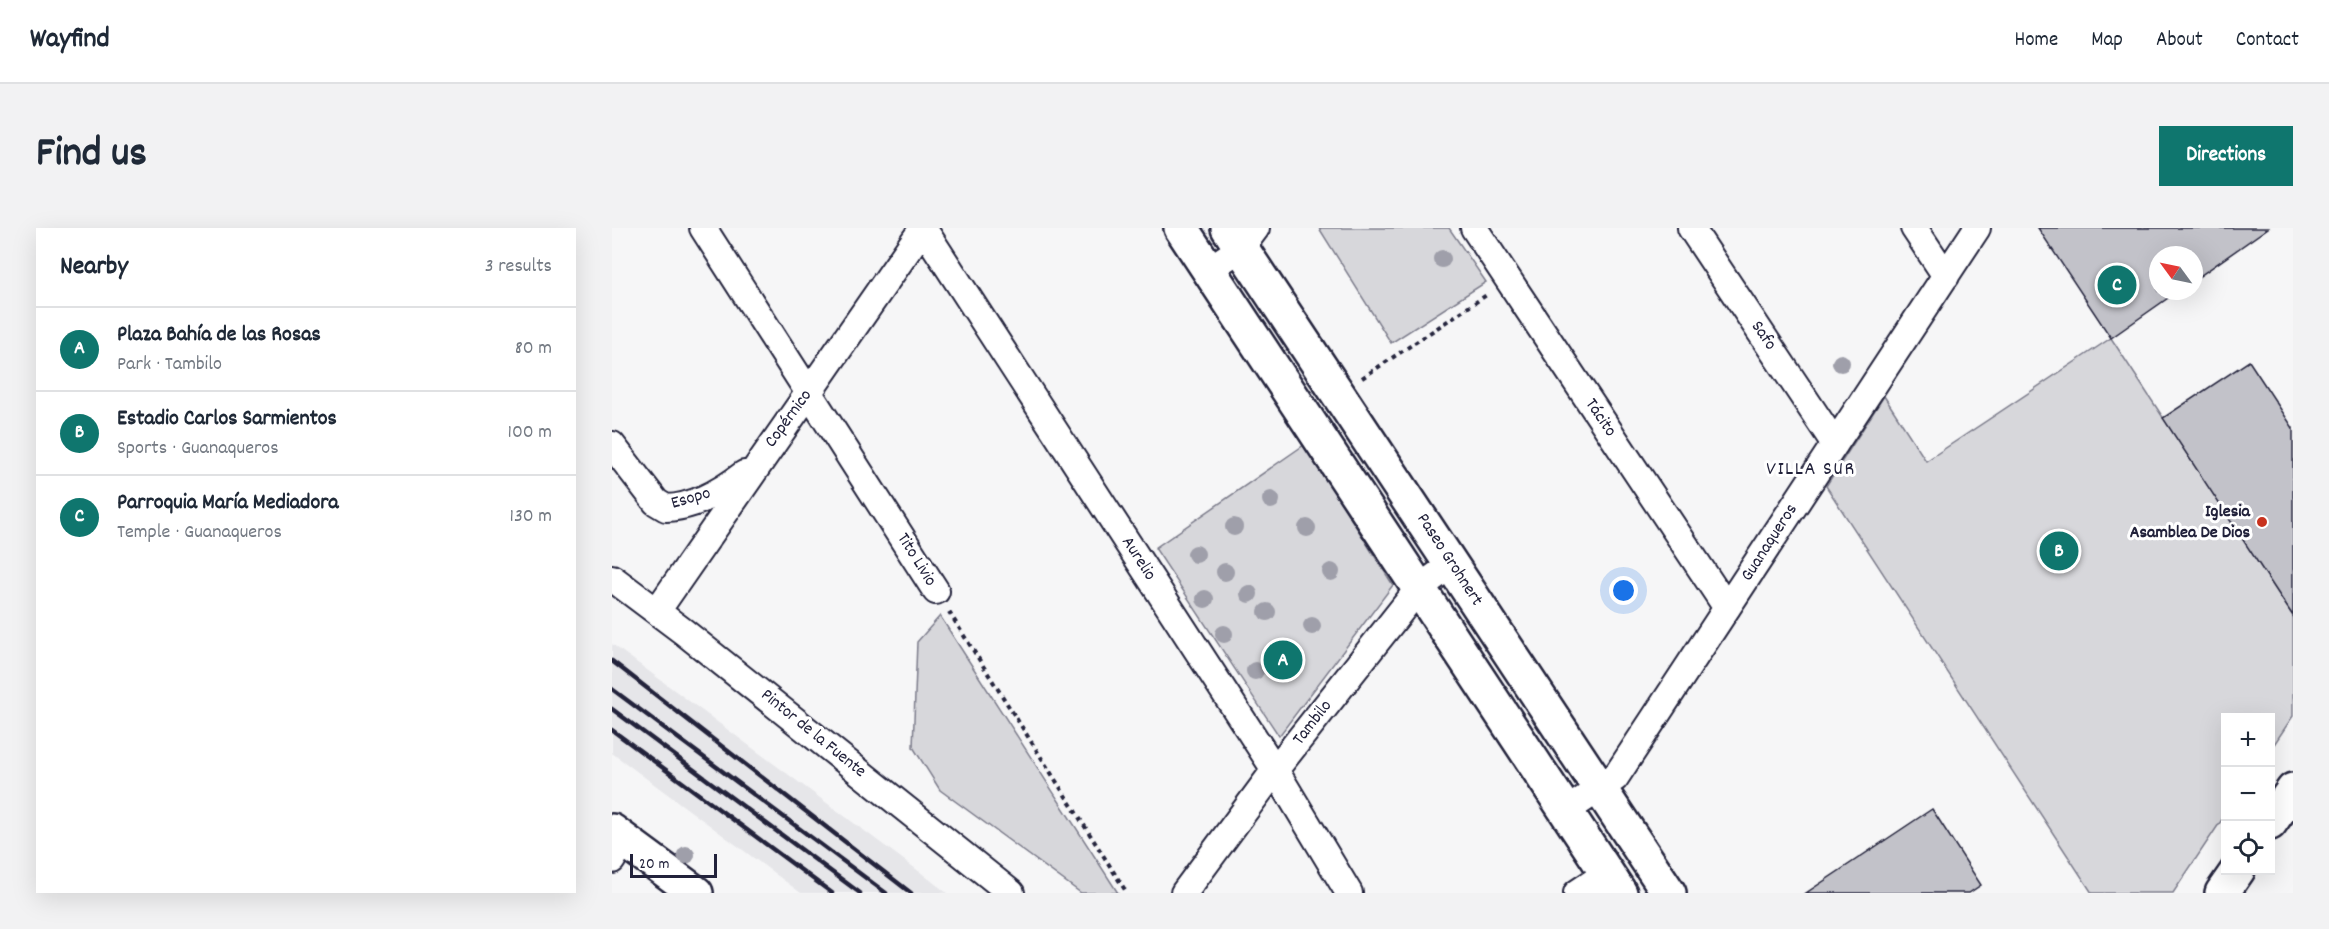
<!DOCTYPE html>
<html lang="en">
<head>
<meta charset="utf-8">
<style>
	:root { --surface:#fff; --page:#f2f2f3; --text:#1f2937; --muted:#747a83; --line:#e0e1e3; --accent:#0f766e }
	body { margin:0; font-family:Dekko,sans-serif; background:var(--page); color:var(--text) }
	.controls { position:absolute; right:18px; bottom:18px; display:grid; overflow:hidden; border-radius:0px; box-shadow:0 6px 24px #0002 }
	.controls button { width:54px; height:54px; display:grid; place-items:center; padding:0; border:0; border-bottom:2px solid var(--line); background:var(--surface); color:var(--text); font:30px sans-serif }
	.compass { position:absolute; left:1537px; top:18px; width:54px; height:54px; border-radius:50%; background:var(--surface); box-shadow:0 6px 24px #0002; rotate:303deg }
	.scale { position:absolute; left:18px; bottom:15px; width:87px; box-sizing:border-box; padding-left:6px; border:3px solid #22223b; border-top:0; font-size:16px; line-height:21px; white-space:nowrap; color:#22223b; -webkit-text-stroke:4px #fff; paint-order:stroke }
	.you { position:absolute; left:1012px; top:363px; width:21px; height:21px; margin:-15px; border:4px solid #fff; border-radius:50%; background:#1a73e8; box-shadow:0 0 0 9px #1a73e833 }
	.badge { display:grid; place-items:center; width:39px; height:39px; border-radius:50%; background:var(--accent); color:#fff; font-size:20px; font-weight:700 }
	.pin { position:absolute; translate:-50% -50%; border:3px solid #fff; box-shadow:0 2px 6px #0006 }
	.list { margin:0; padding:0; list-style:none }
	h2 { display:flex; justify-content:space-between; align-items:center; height:78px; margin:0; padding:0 24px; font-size:26px }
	h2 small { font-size:20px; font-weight:400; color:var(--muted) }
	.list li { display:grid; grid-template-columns:39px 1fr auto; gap:18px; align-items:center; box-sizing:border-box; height:84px; padding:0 24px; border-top:2px solid var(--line) }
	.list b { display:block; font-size:22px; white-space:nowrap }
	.list p { margin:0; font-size:20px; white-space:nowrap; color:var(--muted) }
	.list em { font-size:20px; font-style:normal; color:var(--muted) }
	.icon { flex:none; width:33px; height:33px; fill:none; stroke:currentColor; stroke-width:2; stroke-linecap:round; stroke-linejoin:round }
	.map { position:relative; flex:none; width:1681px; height:665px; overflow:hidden; border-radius:0px }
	header { display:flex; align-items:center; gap:36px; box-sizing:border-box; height:84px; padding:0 30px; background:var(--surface); border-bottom:2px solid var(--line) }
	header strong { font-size:28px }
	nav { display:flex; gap:33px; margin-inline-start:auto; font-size:21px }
	.intro { display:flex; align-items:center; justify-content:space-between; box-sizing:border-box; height:144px; padding:0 36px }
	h1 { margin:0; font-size:42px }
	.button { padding:15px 27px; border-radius:0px; background:var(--accent); color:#fff; font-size:21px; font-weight:700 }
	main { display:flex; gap:36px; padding:0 36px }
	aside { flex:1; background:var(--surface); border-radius:0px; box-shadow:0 6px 24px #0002 }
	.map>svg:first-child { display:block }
</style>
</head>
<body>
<header>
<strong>Wayfind</strong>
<nav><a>Home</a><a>Map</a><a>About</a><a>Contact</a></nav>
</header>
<div class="intro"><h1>Find us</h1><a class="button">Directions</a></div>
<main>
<aside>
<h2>Nearby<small>3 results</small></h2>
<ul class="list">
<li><span class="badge">A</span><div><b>Plaza Bahía de las Rosas</b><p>Park · Tambilo</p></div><em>80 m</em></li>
<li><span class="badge">B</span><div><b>Estadio Carlos Sarmientos</b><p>Sports · Guanaqueros</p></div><em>100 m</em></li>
<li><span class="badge">C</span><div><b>Parroquia María Mediadora</b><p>Temple · Guanaqueros</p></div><em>130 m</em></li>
</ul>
</aside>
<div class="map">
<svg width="1681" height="665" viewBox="0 0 1681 665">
	<rect width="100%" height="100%" fill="#f6f6f7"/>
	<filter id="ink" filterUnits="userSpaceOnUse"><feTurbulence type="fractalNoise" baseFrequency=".0167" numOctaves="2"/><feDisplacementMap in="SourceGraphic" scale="12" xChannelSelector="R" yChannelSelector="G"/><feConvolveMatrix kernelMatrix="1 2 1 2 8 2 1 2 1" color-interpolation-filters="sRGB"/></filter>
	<g filter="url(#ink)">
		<path fill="#e6e6e9" d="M0,416L308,644L335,665H189L0,525Z"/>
		<path fill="#d7d7db" stroke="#7c7c8b" stroke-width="1.5" d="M707,0H837L874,54L779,115Z
			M1499,110L1681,388V488L1659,521L1658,490H1614L1613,587L1561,665H1480L1214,258L1272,168L1314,233Z
			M692,217L781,357L667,508L543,320Z
			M328,388L506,665H469L328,562L301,519L305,414Z"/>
		<path fill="#c2c2c9" stroke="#22223b" stroke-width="1.5" d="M1426,0H1656L1582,52V27H1546V63H1566L1499,110Z
			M1637,133L1681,200V388L1551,190Z
			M1320,581L1369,657L1357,665H1194Z"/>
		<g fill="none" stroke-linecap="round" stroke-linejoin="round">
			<g stroke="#22223b" stroke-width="30">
				<path id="street" d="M91,0L324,363
					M311,0L663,542L737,665
					M862,0L1115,380
					M1079,0L1223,216
					M1302,0L1334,48
					M596,42L629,20L644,0
					M0,217L44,274L54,280C82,279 110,263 132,246
					M0,350L72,404L399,665
					M45,383L311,0
					M954,583L1003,550L1365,0
					M0,632L12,611
					M572,665L663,542L807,360L840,336
					M965,665L995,645"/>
			</g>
			<g stroke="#22223b" stroke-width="38">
				<path id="secondary" d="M569,0L1008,665
					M616,0L1057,665
					M1658,595L1681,562
					M0,603L84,665
					M1610,665L1626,642"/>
			</g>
			<path stroke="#22223b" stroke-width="4" stroke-dasharray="4.5 4.5" stroke-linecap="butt" d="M750,150L876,66
				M337,384L515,665"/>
			<use href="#street" stroke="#fff" stroke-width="26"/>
			<use href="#secondary" stroke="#fff" stroke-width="33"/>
			<path stroke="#22223b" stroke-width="4.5" d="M0,433L299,665
				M0,461L274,665
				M0,481L248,665
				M0,502L220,665"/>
		</g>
		<g fill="#9f9faa">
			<circle cx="830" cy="31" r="9"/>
			<circle cx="1229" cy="135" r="9"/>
			<circle cx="659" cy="272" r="9"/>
			<circle cx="622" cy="299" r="9"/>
			<circle cx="695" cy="300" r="9"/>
			<circle cx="584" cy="326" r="9"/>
			<circle cx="613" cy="344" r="9"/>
			<circle cx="719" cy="344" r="9"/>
			<circle cx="637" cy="366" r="9"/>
			<circle cx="593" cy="371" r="9"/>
			<circle cx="655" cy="384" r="9"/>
			<circle cx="700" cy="398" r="9"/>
			<circle cx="612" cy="406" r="9"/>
			<circle cx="674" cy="431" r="9"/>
			<circle cx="643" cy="443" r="9"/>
			<circle cx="74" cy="627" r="9"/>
		</g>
	</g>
	<circle fill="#c8321e" stroke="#fff" stroke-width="2" cx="1650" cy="294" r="6"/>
	<g text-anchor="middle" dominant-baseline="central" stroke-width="6" stroke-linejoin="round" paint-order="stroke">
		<g font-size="18" fill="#22223b" stroke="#fff">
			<text transform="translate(1151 108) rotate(56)">Safo</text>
			<text transform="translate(988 190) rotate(56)">Tácito</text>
			<text transform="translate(177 191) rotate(-54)">Copérnico</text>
			<text transform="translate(79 271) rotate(-16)">Esopo</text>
			<text transform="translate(1158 315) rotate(-57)">Guanaqueros</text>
			<text transform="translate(526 331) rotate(57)">Aurelio</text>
			<text transform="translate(304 332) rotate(58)">Tito Livio</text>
			<text transform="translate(837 332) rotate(57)">Paseo Grohnert</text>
			<text transform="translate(701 495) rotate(-52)">Tambilo</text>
			<text transform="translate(201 506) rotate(39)">Pintor de la Fuente</text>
		</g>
		<g font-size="18" font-weight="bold" fill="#22223b" stroke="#fff" text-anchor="end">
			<text x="1638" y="284">Iglesia<tspan x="1638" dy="21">Asamblea De Dios</tspan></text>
		</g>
		<g font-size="20" letter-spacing="1.5" fill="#22223b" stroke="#fff">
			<text x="1199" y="242">VILLA SUR</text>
		</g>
	</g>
</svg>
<div class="controls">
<button>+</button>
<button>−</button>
<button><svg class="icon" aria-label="locate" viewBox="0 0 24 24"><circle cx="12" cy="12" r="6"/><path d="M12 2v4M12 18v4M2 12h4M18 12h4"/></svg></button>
</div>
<svg class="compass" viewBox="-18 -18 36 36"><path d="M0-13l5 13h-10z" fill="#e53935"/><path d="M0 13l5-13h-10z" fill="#747a83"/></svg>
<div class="scale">20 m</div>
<div class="you"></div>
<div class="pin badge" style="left:671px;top:432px">A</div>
<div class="pin badge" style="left:1447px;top:323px">B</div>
<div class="pin badge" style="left:1505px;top:57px">C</div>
</div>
</main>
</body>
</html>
